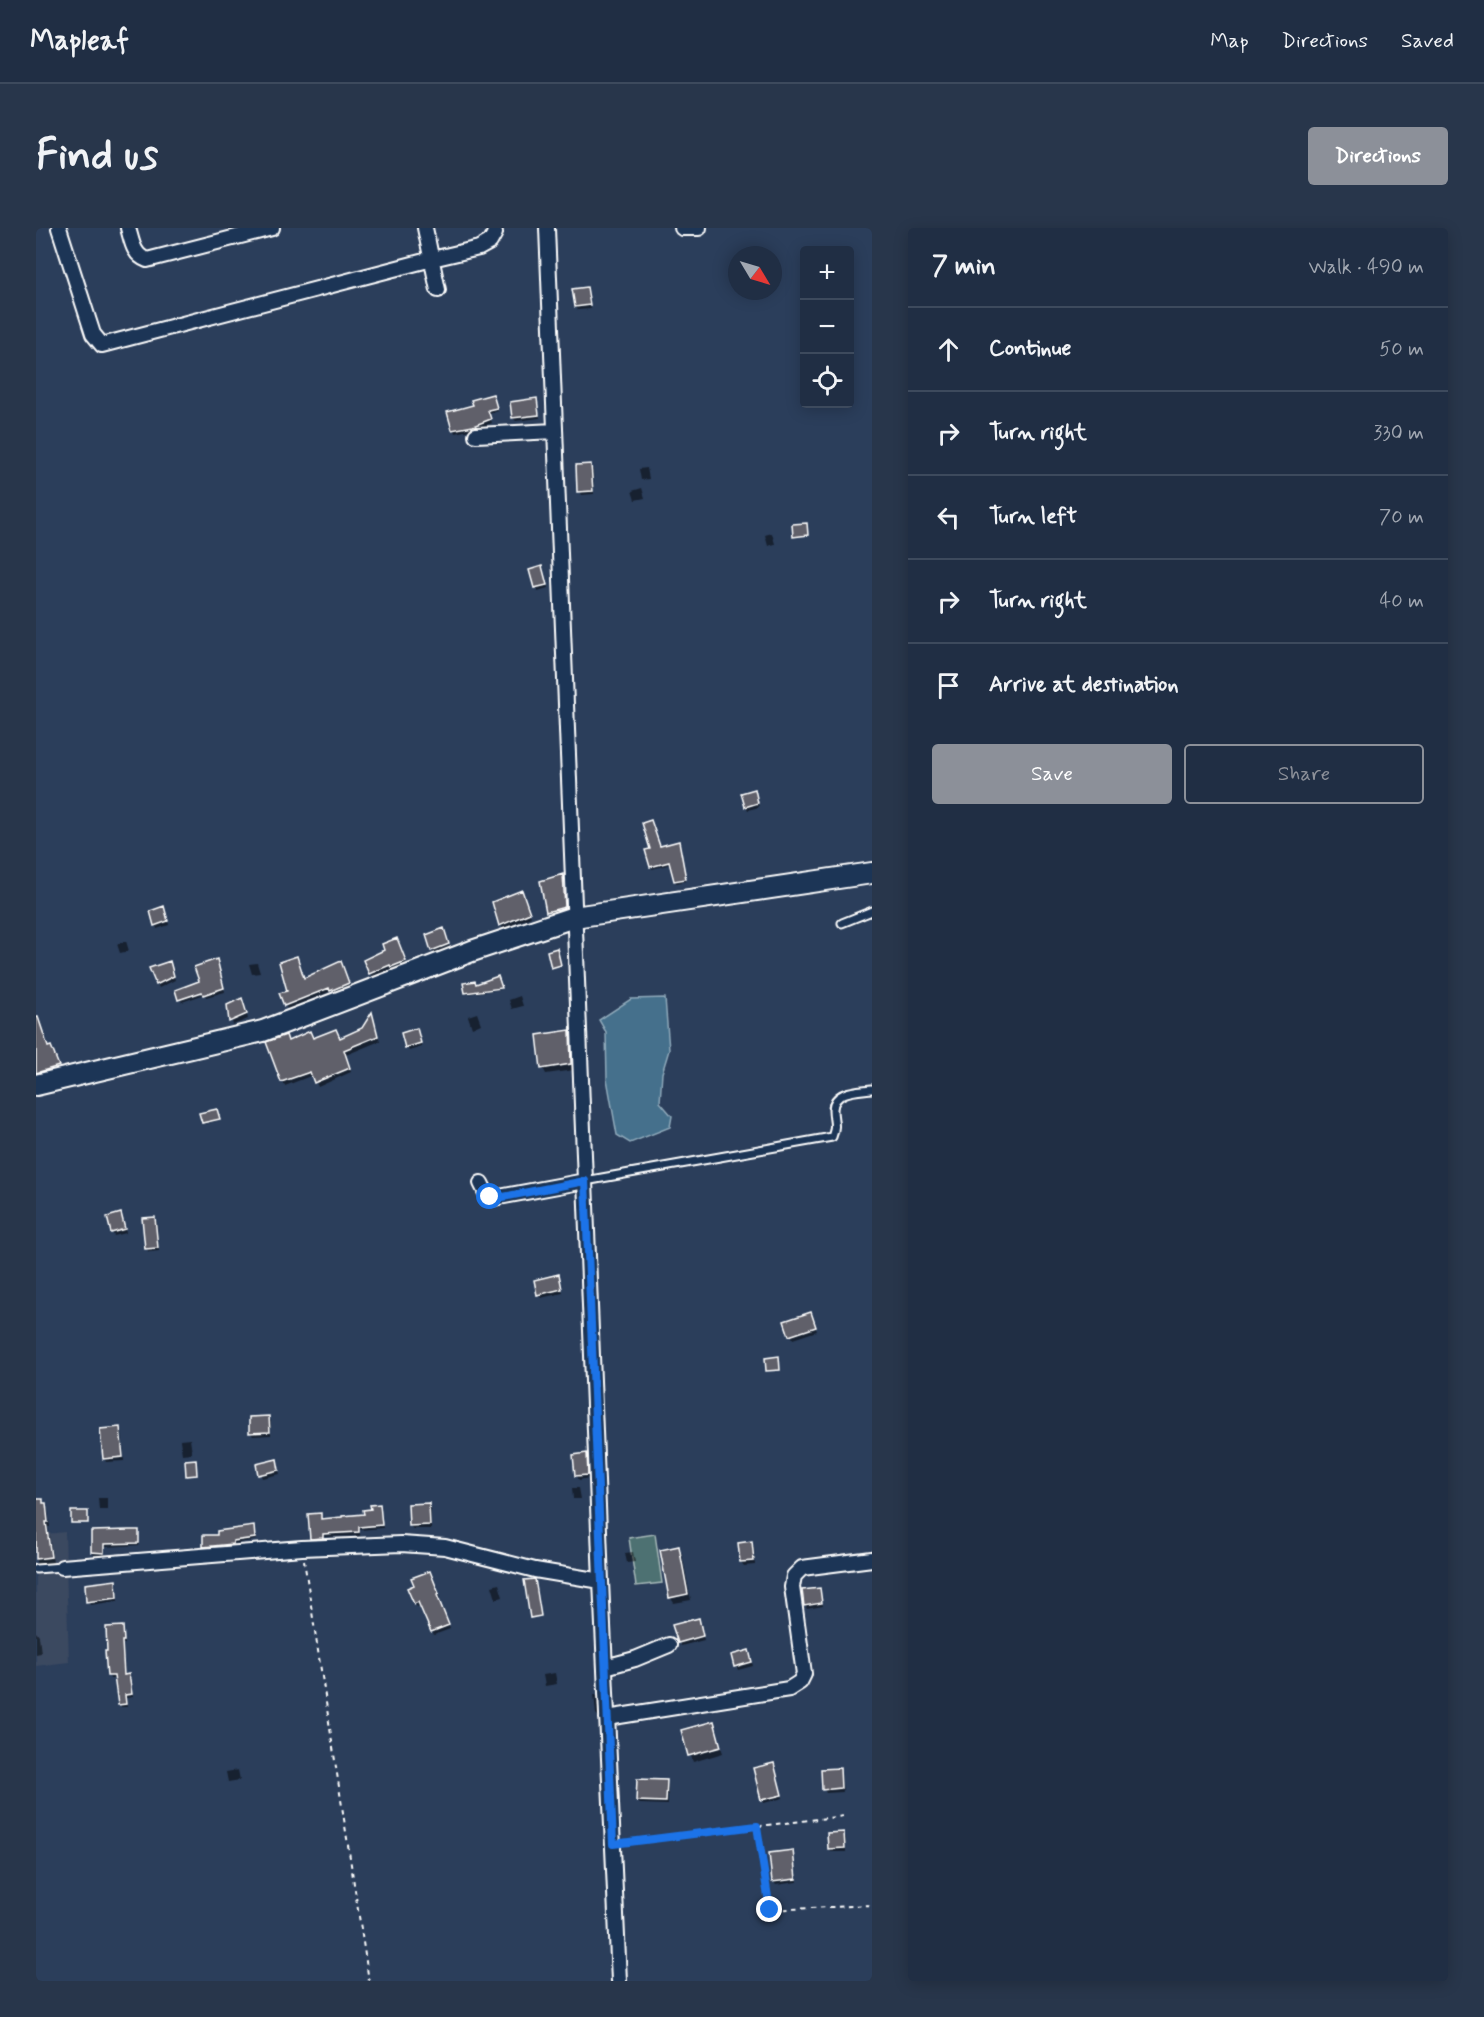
<!DOCTYPE html>
<html lang="en">
<head>
<meta charset="utf-8">
<style>
	:root { --surface:#202e44; --page:#28364b; --text:#f1f3f6; --muted:#a2a8b2; --line:#3d4a5d; --accent:#8c9099 }
	body { margin:0; font-family:Mynerve,sans-serif; background:var(--page); color:var(--text) }
	.controls { position:absolute; right:18px; top:18px; display:grid; overflow:hidden; border-radius:6px; box-shadow:0 3px 15px #0003 }
	.controls button { width:54px; height:54px; display:grid; place-items:center; padding:0; border:0; border-bottom:2px solid var(--line); background:var(--surface); color:var(--text); font:30px sans-serif }
	.compass { position:absolute; left:692px; top:18px; width:54px; height:54px; border-radius:50%; background:var(--surface); box-shadow:0 3px 15px #0003; rotate:128deg }
	.stop { position:absolute; width:18px; height:18px; margin:-14px; border:4px solid #1a73e8; border-radius:50%; background:#fff }
	.stop.end { background:#1a73e8; border-color:#fff; box-shadow:0 2px 6px #0008 }
	.list { margin:0; padding:0; list-style:none }
	h2 { display:flex; justify-content:space-between; align-items:center; height:78px; margin:0; padding:0 24px; font-size:26px }
	h2 small { font-size:20px; font-weight:400; color:var(--muted) }
	.list li { display:grid; grid-template-columns:39px 1fr auto; gap:18px; align-items:center; box-sizing:border-box; height:84px; padding:0 24px; border-top:2px solid var(--line) }
	.list b { display:block; font-size:22px; white-space:nowrap }
	.list em { font-size:20px; font-style:normal; color:var(--muted) }
	.actions { display:flex; gap:12px; padding:18px 24px }
	.actions a { flex:1; padding:14px 0; border:2px solid var(--accent); border-radius:6px; text-align:center; font-size:21px; color:var(--accent) }
	.actions .main { background:var(--accent); color:#fff }
	.icon { flex:none; width:33px; height:33px; fill:none; stroke:currentColor; stroke-width:2; stroke-linecap:round; stroke-linejoin:round }
	.map { position:relative; flex:none; width:836px; height:1753px; overflow:hidden; border-radius:6px }
	header { display:flex; align-items:center; gap:36px; box-sizing:border-box; height:84px; padding:0 30px; background:var(--surface); border-bottom:2px solid var(--line) }
	header strong { font-size:28px }
	nav { display:flex; gap:33px; margin-inline-start:auto; font-size:21px }
	.intro { display:flex; align-items:center; justify-content:space-between; box-sizing:border-box; height:144px; padding:0 36px }
	h1 { margin:0; font-size:42px }
	.button { padding:15px 27px; border-radius:6px; background:var(--accent); color:#fff; font-size:21px; font-weight:700 }
	main { display:flex; gap:36px; padding:0 36px }
	aside { flex:1; background:var(--surface); border-radius:6px; box-shadow:0 3px 15px #0003 }
	.map>svg:first-child { display:block }
</style>
</head>
<body>
<header>
<strong>Mapleaf</strong>
<nav><a>Map</a><a>Directions</a><a>Saved</a></nav>
</header>
<div class="intro"><h1>Find us</h1><a class="button">Directions</a></div>
<main>
<div class="map">
<svg width="836" height="1753" viewBox="0 0 836 1753">
	<rect width="100%" height="100%" fill="#2b3e5b"/>
	<filter id="ink" filterUnits="userSpaceOnUse"><feTurbulence type="fractalNoise" baseFrequency=".0167" numOctaves="2"/><feDisplacementMap in="SourceGraphic" scale="12" xChannelSelector="R" yChannelSelector="G"/><feConvolveMatrix kernelMatrix="1 2 1 2 8 2 1 2 1" color-interpolation-filters="sRGB"/></filter>
	<g filter="url(#ink)">
		<path fill="#3b4860" d="M29,1304L33,1434L0,1438V1307Z"/>
		<path fill="#4d7172" stroke="#a6b8b8" stroke-width="1.5" d="M619,1306L626,1355L600,1358L593,1310Z"/>
		<path fill="#45708c" stroke="#8fa9ba" stroke-width="1.5" d="M629,770L633,822L626,845L624,874L636,888L634,899L594,915L581,907L571,851L570,804L563,792L595,771Z"/>
		<path fill="#0007" d="M550,60L555,81L542,82L540,79Z
			M458,171L462,183L453,186L456,195L439,201L419,205L413,185Z
			M501,172L504,190L480,193L477,190Z
			M554,238L557,242L558,266L545,267L543,263Z
			M611,240L613,251L605,252L603,241Z
			M606,260L609,270L599,272L596,263Z
			M736,305L739,316L732,318L729,307Z
			M495,343L507,344L512,360L502,363Z
			M718,563L723,579L712,582L710,578Z
			M644,617L650,653L640,655L635,636L616,641L615,639L624,620Z
			M526,648L528,651L530,683L514,687L512,683Z
			M486,664L495,689L467,701L465,697Z
			M116,684H130L133,697L121,701Z
			M409,705L414,720L398,726L392,708Z
			M90,713L93,723L84,725L81,716Z
			M363,716L371,737L358,742L357,740L336,749L329,733Z
			M221,735L224,745L216,746L213,736Z
			M182,736L189,764L170,769L169,766L146,774L144,771L165,754Z
			M306,738L314,758L297,766L296,763L251,781L245,766L252,764L268,752Z
			M135,739L139,752L123,760L115,741Z
			M461,750L465,761L431,766V764L440,757Z
			M484,768L487,778L476,781L473,772Z
			M208,776L212,791L197,797L192,778Z
			M441,785L445,796L436,800L432,788Z
			M336,787L344,813L310,827L315,844L282,859L277,847L249,858L232,815L304,812L327,801Z
			M0,804L12,821L16,823L24,842L2,848L0,845Z
			M533,804L537,810L538,842L510,846L507,840Z
			M382,806L386,819L373,823L371,819Z
			M181,884L183,892L168,896L165,886Z
			M86,991L90,1005L78,1008L76,1004Z
			M119,991L121,994L123,1023L113,1024L110,1020Z
			M522,1048L527,1065L505,1070L502,1066Z
			M776,1089L781,1103L757,1111L750,1094Z
			M232,1189L235,1193V1207L217,1208L214,1204Z
			M84,1200L86,1204L88,1233L70,1234L68,1230Z
			M154,1211L156,1225L146,1226L144,1212Z
			M550,1227L552,1231L553,1250L543,1252L541,1248L539,1228Z
			M240,1233L244,1246L226,1250L221,1237Z
			M536,1260H543L545,1271H537Z
			M62,1270H71V1282H63Z
			M393,1276L395,1280V1301H377L374,1298Z
			M9,1277L12,1282L14,1299H12L17,1335L0,1337V1278Z
			M343,1277L347,1300L324,1302V1308L288,1309V1313L278,1314L276,1310L284,1286L286,1293L330,1288Z
			M218,1302L220,1312L197,1316V1319L170,1321L168,1318Z
			M102,1303L104,1317L69,1319V1327H58L56,1324L57,1304Z
			M715,1315L718,1319L719,1337L708,1338L705,1334Z
			M643,1320L646,1326L655,1372L638,1375L634,1369Z
			M597,1324L599,1334L591,1335L589,1325Z
			M396,1349L404,1370L402,1371L414,1401L398,1407L385,1377L381,1379L379,1375Z
			M79,1354L81,1358L82,1373L54,1377L52,1373Z
			M463,1356L467,1369L460,1371L456,1358Z
			M783,1361L787,1378L771,1381L769,1377Z
			M662,1392L668,1412L645,1418L643,1414Z
			M86,1399L89,1416H87L89,1448H92L94,1451L97,1469L90,1470L91,1479H85L80,1451H74L73,1448Z
			M0,1404L3,1408L5,1425L0,1426Z
			M714,1427L717,1438L702,1442L700,1438Z
			M519,1445L521,1456L509,1458L507,1447Z
			M558,1466H560L562,1470L563,1489L560,1486Z
			M677,1495L687,1525L657,1534L647,1503Z
			M739,1540L747,1570L728,1575L726,1571Z
			M803,1541L805,1545L807,1564L790,1565L788,1561Z
			M202,1542L204,1552L192,1554L190,1544Z
			M630,1553L632,1557V1577L604,1576L601,1573Z
			M807,1606L810,1610V1624H796L794,1621Z
			M756,1624L758,1628L761,1654L740,1657L737,1653Z"/>
		<path fill="#61616b" stroke="#fff" stroke-width="1.5" d="M551,59L554,77L539,79L536,61Z
			M457,166L461,180L452,182L455,191L437,198L416,202L411,184L437,177L435,172Z
			M501,170L503,187L476,190L474,174Z
			M555,236L557,263L541,264L540,237Z
			M771,295L772,307L757,309L756,296Z
			M506,338L511,357L498,360L493,342Z
			M719,561L722,575L709,579L705,565Z
			M615,592L624,618L643,613L650,651L638,653L633,634L614,639L609,622L614,621L606,595Z
			M527,646L529,679L510,684L504,653Z
			M486,662L494,685L463,698L456,674Z
			M128,678L132,693L118,698L114,683Z
			M408,700L413,716L395,723L390,707Z
			M361,710L370,733L355,739L354,737L333,746L327,732L348,722L346,716Z
			M521,720L525,737L515,740L511,723Z
			M261,728L268,750L305,733L313,755L294,763L293,760L248,778L243,765L251,763L243,734Z
			M181,731L188,760L167,767L166,764L142,772L139,762L163,753L158,739Z
			M134,733L138,748L120,757L113,740Z
			M462,748L466,760L429,765L427,755L439,753L440,756Z
			M206,770L211,786L193,794L191,777Z
			M336,784L342,808L308,822L314,840L278,855L274,844L245,854L230,814L250,807L252,813L274,803L277,810L300,801L304,810L326,800Z
			M0,789H2L12,819L15,818L23,838L0,845Z
			M381,800L385,815L369,820L365,805Z
			M534,802L535,836L505,841L501,807Z
			M181,881L184,891L166,895L163,885Z
			M85,985L89,1001L75,1005L71,989Z
			M119,989L122,1020L109,1021L106,990Z
			M523,1046L526,1061L501,1067L498,1052Z
			M775,1084L780,1099L753,1108L748,1093Z
			M743,1128L744,1142L730,1143L729,1130Z
			M233,1188L234,1204L213,1205V1189Z
			M84,1199L87,1229L67,1231L64,1201Z
			M551,1225L552,1247L539,1248L537,1227Z
			M160,1231L161,1247L150,1248L149,1232Z
			M241,1231L243,1242L222,1247L220,1236Z
			M0,1271H7V1275H10L12,1294H10L15,1329L0,1331Z
			M393,1275L394,1297L373,1298L372,1276Z
			M344,1276L346,1297L323,1299V1304L287,1306V1310L274,1311L272,1286L285,1285V1291L306,1289V1288L328,1286L327,1282L335,1281L334,1277Z
			M35,1283H52V1295H35Z
			M218,1298L219,1310L197,1313V1316L167,1319V1307H181V1303Z
			M93,1302H103V1315L68,1316V1325L55,1324V1303Z
			M716,1313L718,1333L704,1334L702,1315Z
			M643,1318L652,1366L633,1370L624,1322Z
			M394,1343L403,1366L401,1367L413,1397L395,1404L382,1374L378,1376L371,1360L378,1357L375,1350Z
			M499,1351L505,1388L494,1390L488,1352Z
			M80,1352L81,1370L50,1374L49,1356Z
			M784,1360L786,1375L768,1378L766,1362Z
			M663,1390L667,1408L642,1415L636,1397Z
			M87,1398L88,1413H86L88,1447L93,1446L96,1466L89,1467L90,1476L82,1477L78,1448H71L69,1423H71L70,1399Z
			M713,1422L716,1434L698,1439L695,1427Z
			M678,1493L685,1519L652,1528L645,1502Z
			M738,1535L746,1567L725,1572L717,1540Z
			M804,1540L805,1560L786,1562L785,1541Z
			M601,1551L631,1552L630,1574L600,1573Z
			M808,1604L809,1620L792,1621L791,1605Z
			M757,1622L760,1651L736,1654L733,1625Z"/>
		<g fill="none" stroke-linecap="round" stroke-linejoin="round">
			<g stroke="#fff" stroke-width="11">
				<path id="lane" d="M806,695L836,683
					M549,953L796,909C801,896 797,893 797,881C798,862 822,863 836,861
					M0,1341L26,1339"/>
			</g>
			<g stroke="#fff" stroke-width="18">
				<path id="street" d="M23,0L57,106L66,117L396,31L443,20L454,14L459,5L458,0
					M92,0C96,13 97,27 111,32L236,0
					M389,0L402,62
					M511,0L565,1353L583,1753
					M646,0H663
					M440,207L518,203
					M445,955L451,967L458,970L549,953
					M26,1339L266,1320L365,1316L409,1319L499,1342L565,1353
					M569,1439L599,1431L633,1417
					M571,1490L753,1461L764,1454L768,1446L756,1359L758,1348L766,1340L836,1331"/>
			</g>
			<g stroke="#fff" stroke-width="24">
				<path id="secondary" d="M0,857L227,803L436,723L538,689L836,645"/>
			</g>
			<path stroke="#fff" stroke-width="2" stroke-dasharray="4.5 4.5" stroke-linecap="butt" d="M268,1332L333,1753
				M721,1598L734,1682L836,1677
				M588,1614L808,1588"/>
			<use href="#lane" stroke="#1d3557" stroke-width="7"/>
			<use href="#street" stroke="#1d3557" stroke-width="14"/>
			<use href="#secondary" stroke="#1d3557" stroke-width="20"/>
		</g>
	</g>
	<g fill="none" stroke-linecap="round" stroke-linejoin="round" filter="url(#ink)">
		<path stroke="#1a73e8" stroke-width="8" d="M454,969L462,970L549,953L577,1616L721,1598L734,1682"/>
	</g>
</svg>
<div class="controls">
<button>+</button>
<button>−</button>
<button><svg class="icon" aria-label="locate" viewBox="0 0 24 24"><circle cx="12" cy="12" r="6"/><path d="M12 2v4M12 18v4M2 12h4M18 12h4"/></svg></button>
</div>
<svg class="compass" viewBox="-18 -18 36 36"><path d="M0-13l5 13h-10z" fill="#e53935"/><path d="M0 13l5-13h-10z" fill="#a2a8b2"/></svg>
<div class="stop" style="left:454px;top:969px"></div>
<div class="stop end" style="left:734px;top:1682px"></div>
</div>
<aside>
<h2>7 min<small>Walk · 490 m</small></h2>
<ul class="list">
<li><svg class="icon" aria-label="ahead" viewBox="0 0 24 24"><path d="M12 20V5M6 11l6-6 6 6"/></svg><div><b>Continue</b></div><em>50 m</em></li>
<li><svg class="icon" aria-label="right" viewBox="0 0 24 24"><path d="M7 20v-9h11M14 6l5 5-5 5"/></svg><div><b>Turn right</b></div><em>330 m</em></li>
<li><svg class="icon" aria-label="left" viewBox="0 0 24 24"><path d="M17 20v-9H6M10 6l-5 5 5 5"/></svg><div><b>Turn left</b></div><em>70 m</em></li>
<li><svg class="icon" aria-label="right" viewBox="0 0 24 24"><path d="M7 20v-9h11M14 6l5 5-5 5"/></svg><div><b>Turn right</b></div><em>40 m</em></li>
<li><svg class="icon" aria-label="arrive" viewBox="0 0 24 24"><path d="M6 21V4h12l-3 4 3 4H6"/></svg><div><b>Arrive at destination</b></div></li>
</ul>
<div class="actions"><a class="main">Save</a><a>Share</a></div>
</aside>
</main>
</body>
</html>
